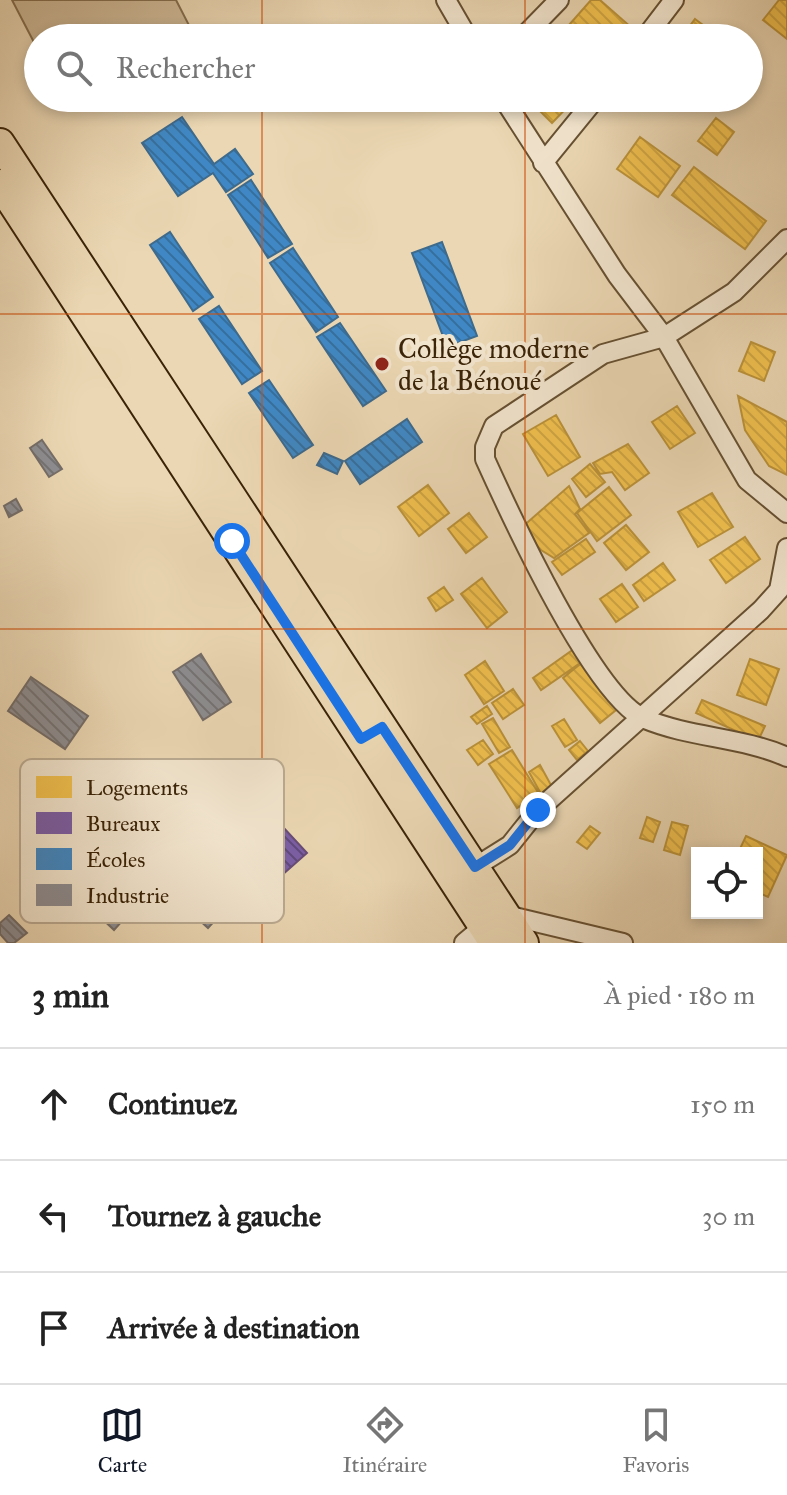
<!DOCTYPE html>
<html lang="fr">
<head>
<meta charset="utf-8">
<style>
	:root { --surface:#fff; --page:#f2f2f2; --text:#222; --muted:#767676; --line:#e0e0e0; --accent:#111827 }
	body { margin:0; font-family:"IM FELL Great Primer",serif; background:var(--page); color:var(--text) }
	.controls { position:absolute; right:24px; bottom:24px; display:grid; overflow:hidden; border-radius:0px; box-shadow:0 4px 12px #0003 }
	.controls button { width:72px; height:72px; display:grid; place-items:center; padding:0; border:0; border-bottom:2px solid var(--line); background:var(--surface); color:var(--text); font:40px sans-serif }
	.stop { position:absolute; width:24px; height:24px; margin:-18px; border:6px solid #1a73e8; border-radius:50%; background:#fff }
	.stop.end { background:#1a73e8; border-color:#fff; box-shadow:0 2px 8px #0008 }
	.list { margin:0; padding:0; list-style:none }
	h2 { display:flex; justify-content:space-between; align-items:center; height:104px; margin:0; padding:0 32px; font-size:34px }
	h2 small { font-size:26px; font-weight:400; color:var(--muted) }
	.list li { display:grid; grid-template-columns:52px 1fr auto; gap:24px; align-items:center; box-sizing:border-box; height:112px; padding:0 32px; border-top:2px solid var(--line) }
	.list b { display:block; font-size:30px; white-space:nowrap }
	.list em { font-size:26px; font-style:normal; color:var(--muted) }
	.icon { flex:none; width:44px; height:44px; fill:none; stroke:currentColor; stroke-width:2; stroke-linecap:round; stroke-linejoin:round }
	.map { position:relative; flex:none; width:787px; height:943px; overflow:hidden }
	.search { position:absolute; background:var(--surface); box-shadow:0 4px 12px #0003; left:24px; right:24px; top:24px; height:88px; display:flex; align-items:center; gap:20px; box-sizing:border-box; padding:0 28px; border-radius:44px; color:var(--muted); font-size:30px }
	.sheet { height:440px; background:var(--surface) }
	nav { display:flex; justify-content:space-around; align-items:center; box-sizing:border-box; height:112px; border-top:2px solid var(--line); background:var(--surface); font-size:22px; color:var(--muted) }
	nav a { display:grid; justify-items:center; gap:4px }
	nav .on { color:var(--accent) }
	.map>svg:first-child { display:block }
</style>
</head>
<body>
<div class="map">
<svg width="787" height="943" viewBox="0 0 787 943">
	<defs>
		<pattern id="homes-back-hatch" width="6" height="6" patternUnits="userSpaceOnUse" patternTransform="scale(2)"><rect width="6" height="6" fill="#f2c14e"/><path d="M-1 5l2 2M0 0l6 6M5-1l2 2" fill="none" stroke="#d0a643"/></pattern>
		<pattern id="offices-back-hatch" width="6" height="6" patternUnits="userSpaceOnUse" patternTransform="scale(2)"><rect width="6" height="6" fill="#7b5ea7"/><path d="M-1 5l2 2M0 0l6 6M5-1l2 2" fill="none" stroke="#60497e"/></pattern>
		<pattern id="schools-back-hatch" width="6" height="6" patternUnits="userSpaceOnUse" patternTransform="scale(2)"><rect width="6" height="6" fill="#3f88c5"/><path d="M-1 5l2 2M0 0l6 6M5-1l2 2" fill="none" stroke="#366f9e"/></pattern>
		<pattern id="industry-back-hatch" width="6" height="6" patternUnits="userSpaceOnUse" patternTransform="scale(2)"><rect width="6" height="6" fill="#8d8d92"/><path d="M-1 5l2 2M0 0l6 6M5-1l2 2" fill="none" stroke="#747375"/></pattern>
	</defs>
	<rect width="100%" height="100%" fill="#ebd7b3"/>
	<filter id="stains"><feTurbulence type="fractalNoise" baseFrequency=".0025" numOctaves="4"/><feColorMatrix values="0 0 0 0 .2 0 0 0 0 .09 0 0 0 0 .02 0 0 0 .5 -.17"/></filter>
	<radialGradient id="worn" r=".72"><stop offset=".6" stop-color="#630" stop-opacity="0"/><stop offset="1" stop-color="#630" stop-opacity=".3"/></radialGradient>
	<path fill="#cdb896" stroke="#846e4e" stroke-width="2" d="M12,0H176L193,33L184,38H38V50Z"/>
	<path fill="url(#homes-back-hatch)" stroke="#bb9239" stroke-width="2" d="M591,0H600L632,28L623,38H584L569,25Z
		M779,0H787V39L763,20Z
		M695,19L711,31L706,38H681Z
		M527,98H576L552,123Z
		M716,118L734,132L717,155L698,141Z
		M640,137L680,166L658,197L617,169Z
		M694,167L766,221L745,249L672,195Z
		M751,342L775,352L764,381L739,371Z
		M738,396L787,422V475L769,466L745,430Z
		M677,406L695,433L670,449L652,422Z
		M556,415L580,457L548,476L523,434Z
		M628,444L649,473L625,490L612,472L600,474L593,463Z
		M590,464L605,482L586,497L572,479Z
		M428,485L449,513L419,536L398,507Z
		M569,486L580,509L575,514L589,533L554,558L541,550L521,528Z
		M609,487L631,515L597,541L577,513Z
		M712,493L733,527L698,547L678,512Z
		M469,513L487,537L466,553L448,529Z
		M626,525L649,552L626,570L604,543Z
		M745,537L760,559L726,583L710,560Z
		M586,539L595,552L562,575L552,562Z
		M663,563L675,580L644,601L633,585Z
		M482,578L507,612L487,628L461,594Z
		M622,584L638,607L616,622L600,599Z
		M444,587L453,600L436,611L428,598Z
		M574,649L583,661L541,690L533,678Z
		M750,659L779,669L766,705L737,695Z
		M485,661L504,691L484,704L465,675Z
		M584,661L621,706L600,723L563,678Z
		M513,689L524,705L503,719L492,703Z
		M702,700L765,726L758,741L696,713Z
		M487,706L492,714L477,724L471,717Z
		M493,718L510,747L499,753L482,724Z
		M564,719L577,740L565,747L552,726Z
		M483,740L493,754L478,765L467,750Z
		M580,741L588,751L577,760L569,750Z
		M512,750L539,794L517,808L489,764Z
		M540,765L552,787L541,794L529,772Z
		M647,817L660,822L653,842L640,838Z
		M672,822L688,826L680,855L664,850Z
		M590,826L600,833L587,849L577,842Z
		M746,836L787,855L768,897L757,892V853H738Z"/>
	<path fill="url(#offices-back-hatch)" stroke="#684c77" stroke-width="2" d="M282,826L307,853L229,922L205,894Z"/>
	<path fill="url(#schools-back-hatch)" stroke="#3e6a8c" stroke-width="2" d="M182,117L214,164L235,149L253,174L226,192L213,173L178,196L142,143Z
		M251,180L292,244L268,258L228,195Z
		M170,232L213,297L193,311L150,245Z
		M442,242L477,336L447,347L412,253Z
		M293,248L338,317L316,332L270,263Z
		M219,306L262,371L242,384L199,319Z
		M340,323L386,391L363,406L317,337Z
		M269,380L313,445L293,458L249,393Z
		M407,419L422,442L360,484L345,461Z
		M324,453L343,461L337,474L317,465Z"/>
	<path fill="url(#industry-back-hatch)" stroke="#746d68" stroke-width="2" d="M42,440L62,469L49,477L30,448Z
		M16,499L22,510L9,517L4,506Z
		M201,654L231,702L203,720L173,672Z
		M31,677L88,716L65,749L8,711Z
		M177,879L218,917L208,928L166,890Z
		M97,880L131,911L114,930L80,898Z
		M9,915L27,933L14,943H8L0,934V923Z"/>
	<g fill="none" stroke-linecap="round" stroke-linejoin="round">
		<g stroke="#665032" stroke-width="22">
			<path id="minor" d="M446,0L468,38
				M522,38L559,0
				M645,38L674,0
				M503,98L617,275L664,337L747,480L787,513
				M543,163L596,98
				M787,239L734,292L664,337L603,354L494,426L485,447V459C509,512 594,698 645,719C691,738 742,737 787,757
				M475,867L510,845L538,810L761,610L779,590L787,548
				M506,915L623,943
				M464,943L483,927"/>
		</g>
		<g stroke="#3a2307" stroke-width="32">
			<path id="primary" d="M0,143L524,943
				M0,184L494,943"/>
		</g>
		<use href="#minor" stroke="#f2e5ce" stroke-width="18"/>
		<use href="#primary" stroke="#ebd7b3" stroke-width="28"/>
	</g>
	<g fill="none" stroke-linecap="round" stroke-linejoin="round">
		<path stroke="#1a73e8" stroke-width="10" d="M232,541L361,739L382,727L475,867L510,845L538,810"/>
	</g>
	<path fill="none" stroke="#ce510b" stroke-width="2" stroke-opacity="0.55" d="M262,0V38M525,0V38M262,98V943M525,98V943M0,314H787M0,629H787"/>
	<circle fill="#8f2418" stroke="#f2e5ce" stroke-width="3" cx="382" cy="364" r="8"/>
	<g text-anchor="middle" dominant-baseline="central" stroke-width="8" stroke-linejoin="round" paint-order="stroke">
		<g font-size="28" fill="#3a2307" stroke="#f2e5ce" text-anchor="start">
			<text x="398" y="348">Collège moderne<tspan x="398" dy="32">de la Bénoué</tspan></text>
		</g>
	</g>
	<rect x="20" y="759" width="264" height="164" rx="12" fill="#f2e5ce" stroke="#bbab92" stroke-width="2"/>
	<rect x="36" y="776" width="36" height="22" fill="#f2c14e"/>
	<rect x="36" y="812" width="36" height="22" fill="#7b5ea7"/>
	<rect x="36" y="848" width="36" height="22" fill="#3f88c5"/>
	<rect x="36" y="884" width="36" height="22" fill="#8d8d92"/>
	<g font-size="22" fill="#3a2307">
		<text x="86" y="795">Logements</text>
		<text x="86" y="831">Bureaux</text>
		<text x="86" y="867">Écoles</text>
		<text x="86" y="903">Industrie</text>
	</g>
	<rect width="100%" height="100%" filter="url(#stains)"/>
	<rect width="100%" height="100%" fill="url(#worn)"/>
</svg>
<div class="controls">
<button><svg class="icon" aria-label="locate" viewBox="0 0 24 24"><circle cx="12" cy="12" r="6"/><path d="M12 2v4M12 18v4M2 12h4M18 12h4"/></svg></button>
</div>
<div class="stop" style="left:232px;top:541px"></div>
<div class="stop end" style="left:538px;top:810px"></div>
<div class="search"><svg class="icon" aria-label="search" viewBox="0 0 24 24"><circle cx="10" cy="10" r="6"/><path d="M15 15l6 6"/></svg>Rechercher</div>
</div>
<section class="sheet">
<h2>3 min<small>À pied · 180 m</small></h2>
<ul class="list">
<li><svg class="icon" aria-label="ahead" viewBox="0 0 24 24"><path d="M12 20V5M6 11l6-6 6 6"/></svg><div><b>Continuez</b></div><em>150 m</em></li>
<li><svg class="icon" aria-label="left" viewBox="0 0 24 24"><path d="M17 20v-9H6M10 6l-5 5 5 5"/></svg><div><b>Tournez à gauche</b></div><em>30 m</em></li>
<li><svg class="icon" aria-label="arrive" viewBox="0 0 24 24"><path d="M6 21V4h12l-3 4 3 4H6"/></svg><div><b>Arrivée à destination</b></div></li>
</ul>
</section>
<nav>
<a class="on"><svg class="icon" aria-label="map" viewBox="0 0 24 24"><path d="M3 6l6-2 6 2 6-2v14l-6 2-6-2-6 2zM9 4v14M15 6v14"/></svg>Carte</a>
<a><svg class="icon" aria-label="directions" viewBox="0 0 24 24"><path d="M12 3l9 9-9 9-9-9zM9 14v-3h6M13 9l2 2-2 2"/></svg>Itinéraire</a>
<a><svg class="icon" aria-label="saved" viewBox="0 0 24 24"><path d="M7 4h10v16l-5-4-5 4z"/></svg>Favoris</a>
</nav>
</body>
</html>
